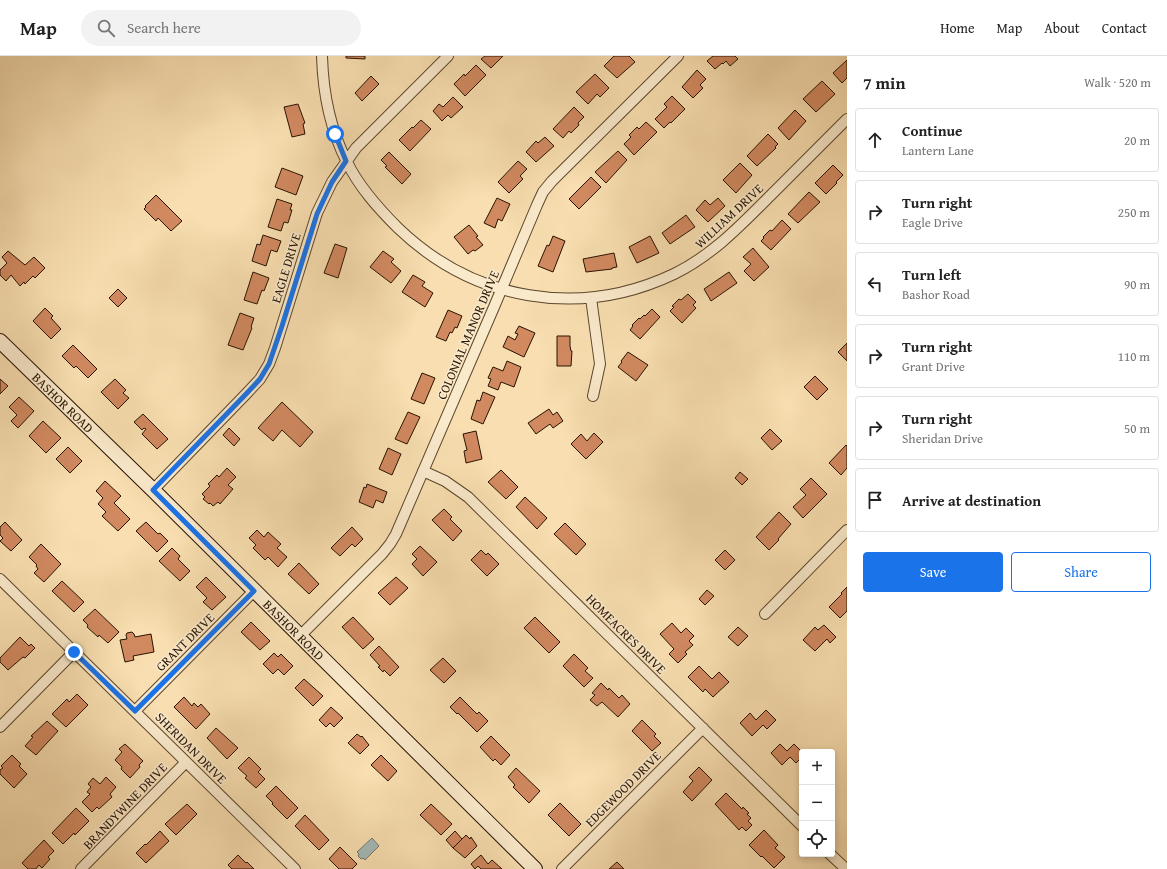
<!DOCTYPE html>
<html lang="en">
<head>
<meta charset="utf-8">
<style>
	:root { --surface:#fff; --page:#f2f2f2; --text:#222; --muted:#767676; --line:#e0e0e0; --accent:#1a73e8 }
	body { margin:0; font-family:"Gentium Book Plus",serif; background:var(--page); color:var(--text) }
	.controls { position:absolute; right:12px; bottom:12px; display:grid; overflow:hidden; border-radius:4px; box-shadow:0 2px 6px #0003 }
	.controls button { width:36px; height:36px; display:grid; place-items:center; padding:0; border:0; border-bottom:1px solid var(--line); background:var(--surface); color:var(--text); font:20px sans-serif }
	.stop { position:absolute; width:12px; height:12px; margin:-9px; border:3px solid #1a73e8; border-radius:50%; background:#fff }
	.stop.end { background:#1a73e8; border-color:#fff; box-shadow:0 1px 4px #0008 }
	.list { margin:0; padding:0; list-style:none }
	h2 { display:flex; justify-content:space-between; align-items:center; height:52px; margin:0; padding:0 16px; font-size:17px }
	h2 small { font-size:13px; font-weight:400; color:var(--muted) }
	.list li { display:grid; grid-template-columns:26px 1fr auto; gap:12px; align-items:center; box-sizing:border-box; height:64px; margin:0 8px 8px; padding:0 8px; border:1px solid var(--line); border-radius:4px }
	.list b { display:block; font-size:15px; white-space:nowrap }
	.list p { margin:0; font-size:13px; white-space:nowrap; color:var(--muted) }
	.list em { font-size:13px; font-style:normal; color:var(--muted) }
	.actions { display:flex; gap:8px; padding:12px 16px }
	.actions a { flex:1; padding:9px 0; border:1px solid var(--accent); border-radius:4px; text-align:center; font-size:14px; color:var(--accent) }
	.actions .main { background:var(--accent); color:#fff }
	.icon { flex:none; width:22px; height:22px; fill:none; stroke:currentColor; stroke-width:2; stroke-linecap:round; stroke-linejoin:round }
	.map { position:relative; flex:none; width:847px; height:813px; overflow:hidden }
	header { display:flex; align-items:center; gap:24px; box-sizing:border-box; height:56px; padding:0 20px; background:var(--surface); border-bottom:1px solid var(--line) }
	header strong { font-size:19px }
	nav { display:flex; gap:22px; margin-inline-start:auto; font-size:14px }
	.search { width:280px; height:36px; background:var(--page); display:flex; align-items:center; gap:10px; box-sizing:border-box; padding:0 14px; border-radius:22px; color:var(--muted); font-size:15px }
	main { display:flex }
	aside { flex:1; background:var(--surface) }
	.map>svg:first-child { display:block }
</style>
</head>
<body>
<header>
<strong>Map</strong>
<div class="search"><svg class="icon" aria-label="search" viewBox="0 0 24 24"><circle cx="10" cy="10" r="6"/><path d="M15 15l6 6"/></svg>Search here</div>
<nav><a>Home</a><a>Map</a><a>About</a><a>Contact</a></nav>
</header>
<main>
<div class="map">
<svg width="847" height="813" viewBox="0 0 847 813">
	<rect width="100%" height="100%" fill="#f8deb0"/>
	<filter id="stains"><feTurbulence type="fractalNoise" baseFrequency=".005" numOctaves="4"/><feColorMatrix values="0 0 0 0 .2 0 0 0 0 .09 0 0 0 0 .02 0 0 0 .5 -.17"/></filter>
	<radialGradient id="worn" r=".72"><stop offset=".6" stop-color="#630" stop-opacity="0"/><stop offset="1" stop-color="#630" stop-opacity=".3"/></radialGradient>
	<path fill="#a4b9b8" stroke="#72776e" d="M372,782L379,790L365,804L363,802L361,803L358,800L359,798L357,796Z"/>
	<path fill="#d18960" stroke="#281300" d="M346,0H365V3L346,2Z
		M485,0H503L491,12L481,3Z
		M614,0H629L635,6L617,22L604,10Z
		M713,0H735L738,3L730,10L726,5L723,8L722,7L715,13L707,5Z
		M847,4V22L842,27L833,17Z
		M476,9L486,19L465,40L454,28L464,18L465,20Z
		M697,14L706,23L700,29L703,32L693,42L682,31Z
		M595,18L609,32L600,41L597,38L588,48L576,36Z
		M371,20L379,28L362,45L355,37Z
		M822,25L835,38L816,56L803,43Z
		M672,40L685,53L671,67L670,66L664,72L655,63L667,51L664,48Z
		M453,41L463,51L451,62L448,59L442,65L433,55L439,48L443,51Z
		M298,48L305,67L303,68L305,78L292,81L284,51Z
		M574,51L584,61L578,67L579,69L571,77L569,75L563,82L553,73Z
		M795,54L806,65L789,84L778,72Z
		M421,64L431,73L410,95L399,84L412,71L413,72Z
		M646,66L657,76L634,99L624,88L631,81L629,79L637,71L639,73Z
		M768,78L778,88L775,91L776,92L757,110L747,100Z
		M545,81L554,90L536,106L526,96L536,85L538,87Z
		M618,95L627,104L606,127L595,116Z
		M389,96L411,118L402,128L385,111L387,110L381,104Z
		M518,105L527,113L520,120L523,123L509,137L498,126Z
		M740,107L752,119L736,137L723,124Z
		M833,109L843,119L836,126L837,127L826,138L815,127Z
		M282,112L303,120L296,139L275,131Z
		M591,121L601,131L579,153L569,143Z
		M809,136L820,146L798,167L788,158Z
		M156,139L182,165L171,175L158,162L156,165L144,153L146,151L145,150Z
		M497,142L510,148L502,165L498,163L495,172L484,167Z
		M718,142L725,150L708,166L696,154L705,144L710,149Z
		M277,143L292,148L290,154H292L288,167L284,166L281,175L268,171Z
		M686,159L695,171L670,188L662,177Z
		M782,164L791,173L771,194L761,185L764,182L763,181L770,174L772,175Z
		M469,169L478,180L476,181L483,189L475,195L473,194L468,198L454,181Z
		M263,179L281,185L277,196L271,194L266,210L252,205L257,188L260,189Z
		M553,180L565,185L553,216L538,210L547,189L549,190Z
		M650,180L659,197L637,207L629,191Z
		M335,188L347,192L338,222L324,217Z
		M753,192L769,211L754,225L744,215L751,208L743,201Z
		M8,195L25,209L34,201L45,212L35,222L33,220L25,228L24,226L20,230L11,219L6,225L0,219V214L7,207L2,201Z
		M383,195L394,203L391,206L401,215L391,227L370,211Z
		M614,197L617,211L612,212V213L586,216L583,203Z
		M253,216L269,222L264,235L262,234L257,248L244,244Z
		M729,216L737,227L711,245L704,233Z
		M413,219L425,226L422,230L433,237L425,251L402,236Z
		M118,233L127,242L118,251L109,242Z
		M688,238L696,246L693,249L696,252L682,267L670,255L674,251L672,250L679,243L681,244Z
		M45,252L53,260L51,262L61,273L51,283L33,265Z
		M652,253L660,261L640,283L630,274L633,270L632,269L639,262L640,263L644,259L645,260Z
		M448,254L462,260L457,272L455,271L452,277L450,276L446,285L436,281Z
		M240,257L254,262L251,271L252,272L243,294L228,289Z
		M519,270L535,277L524,301L503,291L508,280L515,284L518,278L515,277Z
		M557,280H570V290L571,295H572L571,310H557Z
		M847,287V305L838,296Z
		M73,289L97,313L88,322L76,310L74,312L62,300Z
		M628,296L648,309L636,325L618,311L622,306L621,305Z
		M507,305L521,311L514,331L501,326L498,334L488,330L491,323L488,322L493,311L503,315Z
		M422,317L435,322L424,348L411,343Z
		M815,320L828,333L817,344L804,331Z
		M0,323L8,330L0,338Z
		M115,323L126,334L123,337L129,342L118,353L101,336Z
		M483,336L495,341L483,368L471,363L477,344L480,345Z
		M19,341L34,355L18,372L11,365L17,359L9,351Z
		M282,346L313,376L300,391L282,374L273,385L258,372Z
		M549,353L553,359L557,356L563,365L553,372L550,368L536,378L528,367Z
		M408,356L420,361L407,388L395,383Z
		M143,358L168,383L157,393L142,378L146,373L144,372L142,374L134,366Z
		M43,365L61,382L46,397L29,380Z
		M229,372L240,383L234,390L223,379Z
		M770,373L782,385L772,394L761,382Z
		M476,375L482,403L466,407L464,395L467,394L463,378Z
		M594,377L603,386L586,403L571,388L581,378L587,385Z
		M846,389L847,390V412L841,419L829,407Z
		M68,391L82,405L70,417L56,403Z
		M388,392L401,398L392,419L379,413Z
		M227,412L236,421L228,429L233,433L220,448L218,446L213,450L210,447L209,448L203,443L205,441L202,438L210,430L208,428L217,419L219,421Z
		M501,414L518,431L506,443L488,426Z
		M740,416L748,423L742,429L735,422Z
		M811,422L827,438L803,462L793,451L806,439L800,433Z
		M105,425L121,440L114,447L130,463L118,475L102,460L106,456L98,448L103,442L96,435Z
		M367,428L387,436L383,447L376,444L373,452L359,446L364,431L366,432Z
		M525,441L547,462L537,473L516,451Z
		M444,453L452,461L450,463L462,475L453,485L432,464Z
		M779,456L791,468L778,483L779,484L769,494L756,481Z
		M5,466L22,484L11,495L0,485L3,482L0,479V471Z
		M146,466L158,478L160,477L168,485L157,496L136,475Z
		M565,467L586,488L576,499L554,478Z
		M352,471L363,483L355,491L352,488L340,500L331,492Z
		M257,474L264,481L268,476L281,488L277,492L287,501L278,511L268,501L265,504L253,492L256,489L249,482Z
		M41,488L61,508L44,526L34,517L38,513L36,510L37,509L29,501Z
		M420,490L437,506L423,520L412,508L417,503L412,498Z
		M172,492L180,500L178,503L190,515L180,525L159,505Z
		M481,494L486,499L488,497L499,508L487,520L471,504Z
		M725,494L735,504L725,514L715,504Z
		M299,507L319,528L309,538L288,518Z
		M206,521L226,541L212,554L203,546L207,542L196,531Z
		M396,521L408,532L390,549L378,537Z
		M62,525L84,546L74,556L52,535Z
		M847,531V555L840,562L829,551L842,538L841,537Z
		M707,534L714,540L705,549L699,543Z
		M95,553L119,576L108,587L99,579L98,581L87,571L88,569L83,564Z
		M353,561L374,583L363,593L342,571Z
		M535,561L560,586L549,597L524,572Z
		M251,566L270,585L260,594L241,576Z
		M672,567L681,577L686,572L694,580L689,585L693,589L685,596L687,598L678,607L669,598L674,593L660,578Z
		M824,569L836,581L830,587L827,583L815,595L803,584L815,571L818,574Z
		M738,571L748,580L738,590L728,581Z
		M132,576L134,578L135,581L151,578L154,596L133,600L134,604L125,606L120,584L127,583L126,579L127,577Z
		M20,581L29,590L31,588L35,592L25,602L23,601L8,614L0,606V602Z
		M379,590L399,611L390,620L384,614L383,616L378,611L380,610L370,599Z
		M274,597L278,601L281,598L293,610L284,619L278,613L273,618L263,608Z
		M574,598L588,612L585,615L593,622L584,631L563,610Z
		M443,602L456,615L444,627L430,614Z
		M699,610L712,623L719,616L729,626L713,641L705,633L703,636L688,621Z
		M304,623L323,640L313,650L295,632Z
		M601,627L608,634L609,632L619,642L622,639L630,648L618,661L602,646L597,650L590,644L595,639L592,637Z
		M77,638L88,649L66,671L52,658L67,643L69,646Z
		M184,641L192,650L194,647L198,651L201,648L210,658L196,673L174,651Z
		M460,641L477,658L479,656L488,665L477,676L458,657L457,658L450,651Z
		M331,651L343,662L334,671L330,667L326,671L319,664Z
		M766,654L776,664L767,673L763,669L752,680L740,667L750,657L756,664Z
		M642,664L656,678L654,680L661,687L652,695L632,675Z
		M47,665L58,675L36,699L25,690L33,681L31,680Z
		M216,672L238,692L227,703L207,682Z
		M357,678L361,681L362,680L369,689L360,698L348,687Z
		M491,680L510,699L501,709L495,703L493,705L480,691Z
		M125,688L143,705L139,709L140,711L130,722L121,713L122,711L115,704L122,696L119,693Z
		M780,688L787,695L794,688L802,696V701L796,707L790,701L782,709L771,697Z
		M12,699L21,708L19,710L27,718L14,732L0,718V714L3,712L1,710Z
		M381,699L397,715L388,725L371,709Z
		M249,701L261,713L258,716L265,723L256,732L245,722L247,720L238,712Z
		M699,711L712,724L692,745L683,736L693,725L689,721Z
		M516,712L540,735L529,747L513,731L515,729L508,721Z
		M106,721L116,731L110,738L112,741L99,753L97,751L92,756L82,746L90,738L87,736L91,731L88,728L93,722L100,728Z
		M276,730L298,752L287,763L272,748L273,747L266,740Z
		M726,737L742,753L743,751L749,757L747,758L751,762L748,765L752,769L746,775L742,771L739,774L715,748Z
		M560,747L581,768L569,780L548,759Z
		M187,748L197,758L176,779L165,768Z
		M431,748L452,768L441,779L420,759Z
		M76,752L89,765L75,779L74,777L63,788L52,777Z
		M305,759L329,784L319,794L295,770Z
		M764,774L778,789L775,792L785,801L774,812L762,800L761,801L749,789Z
		M160,775L169,785L146,807L136,797L145,788L146,789Z
		M455,775L462,783L453,792L446,784Z
		M466,779L470,783L471,781L477,790L465,802L453,792Z
		M44,784L54,795L48,801L50,803L42,812L39,809L36,813H28L22,807Z
		M340,791L357,808L352,813H339L329,803Z
		M238,799L246,807L247,806L254,813H232L228,809Z
		M481,799L488,808L492,804L502,813H481L478,810L475,813L471,808Z
		M617,806L624,813H609Z"/>
	<g fill="none" stroke-linecap="round" stroke-linejoin="round">
		<g stroke="#5c462c" stroke-width="12">
			<path id="street" d="M322,0C323,36 330,73 347,106C359,131 378,152 398,172C474,245 579,263 674,218C713,199 742,168 772,138C797,113 822,88 847,63
				M591,242L600,308L593,340
				M423,415L445,425L468,441L802,770
				M153,434L247,337L260,323L269,308L275,292L317,157L332,126L356,92L448,0
				M0,523L295,813
				M765,558L847,474
				M300,580L382,498L390,488L396,478L494,251L537,149L543,136L552,125L678,0
				M135,655L254,535
				M0,671L74,596
				M830,798L846,813
				M81,813L186,706
				M562,813L703,672"/>
		</g>
		<g stroke="#281300" stroke-width="16">
			<g id="secondary">
				<path id="s1" d="M0,285L153,434L535,813"/>
			</g>
		</g>
		<use href="#street" stroke="#faeacc" stroke-width="10"/>
		<use href="#secondary" stroke="#faeacc" stroke-width="14"/>
	</g>
	<g fill="none" stroke-linecap="round" stroke-linejoin="round">
		<path stroke="#1a73e8" stroke-width="5" d="M74,596L135,655L254,535L153,434L247,337L260,323L269,308L282,270L317,158L332,126L346,105L335,78"/>
	</g>
	<g text-anchor="middle" dominant-baseline="central" stroke-width="3" stroke-linejoin="round" paint-order="stroke">
		<g font-size="13" fill="#281300" stroke="#faeacc">
			<text transform="translate(729 160) rotate(-43)">WILLIAM DRIVE</text>
			<text transform="translate(286 212) rotate(-73)">EAGLE DRIVE</text>
			<text transform="translate(468 279) rotate(-67)">COLONIAL MANOR DRIVE</text>
			<text stroke="none"><textPath href="#s1" startOffset="88">BASHOR ROAD</textPath></text>
			<text stroke="none"><textPath href="#s1" startOffset="412">BASHOR ROAD</textPath></text>
			<text transform="translate(626 578) rotate(45)">HOMEACRES DRIVE</text>
			<text transform="translate(185 586) rotate(-45)">GRANT DRIVE</text>
			<text transform="translate(191 692) rotate(45)">SHERIDAN DRIVE</text>
			<text transform="translate(623 733) rotate(-45)">EDGEWOOD DRIVE</text>
			<text transform="translate(125 750) rotate(-46)">BRANDYWINE DRIVE</text>
		</g>
	</g>
	<rect width="100%" height="100%" filter="url(#stains)"/>
	<rect width="100%" height="100%" fill="url(#worn)"/>
</svg>
<div class="controls">
<button>+</button>
<button>−</button>
<button><svg class="icon" aria-label="locate" viewBox="0 0 24 24"><circle cx="12" cy="12" r="6"/><path d="M12 2v4M12 18v4M2 12h4M18 12h4"/></svg></button>
</div>
<div class="stop" style="left:335px;top:78px"></div>
<div class="stop end" style="left:74px;top:596px"></div>
</div>
<aside>
<h2>7 min<small>Walk · 520 m</small></h2>
<ul class="list">
<li><svg class="icon" aria-label="ahead" viewBox="0 0 24 24"><path d="M12 20V5M6 11l6-6 6 6"/></svg><div><b>Continue</b><p>Lantern Lane</p></div><em>20 m</em></li>
<li><svg class="icon" aria-label="right" viewBox="0 0 24 24"><path d="M7 20v-9h11M14 6l5 5-5 5"/></svg><div><b>Turn right</b><p>Eagle Drive</p></div><em>250 m</em></li>
<li><svg class="icon" aria-label="left" viewBox="0 0 24 24"><path d="M17 20v-9H6M10 6l-5 5 5 5"/></svg><div><b>Turn left</b><p>Bashor Road</p></div><em>90 m</em></li>
<li><svg class="icon" aria-label="right" viewBox="0 0 24 24"><path d="M7 20v-9h11M14 6l5 5-5 5"/></svg><div><b>Turn right</b><p>Grant Drive</p></div><em>110 m</em></li>
<li><svg class="icon" aria-label="right" viewBox="0 0 24 24"><path d="M7 20v-9h11M14 6l5 5-5 5"/></svg><div><b>Turn right</b><p>Sheridan Drive</p></div><em>50 m</em></li>
<li><svg class="icon" aria-label="arrive" viewBox="0 0 24 24"><path d="M6 21V4h12l-3 4 3 4H6"/></svg><div><b>Arrive at destination</b></div></li>
</ul>
<div class="actions"><a class="main">Save</a><a>Share</a></div>
</aside>
</main>
</body>
</html>
